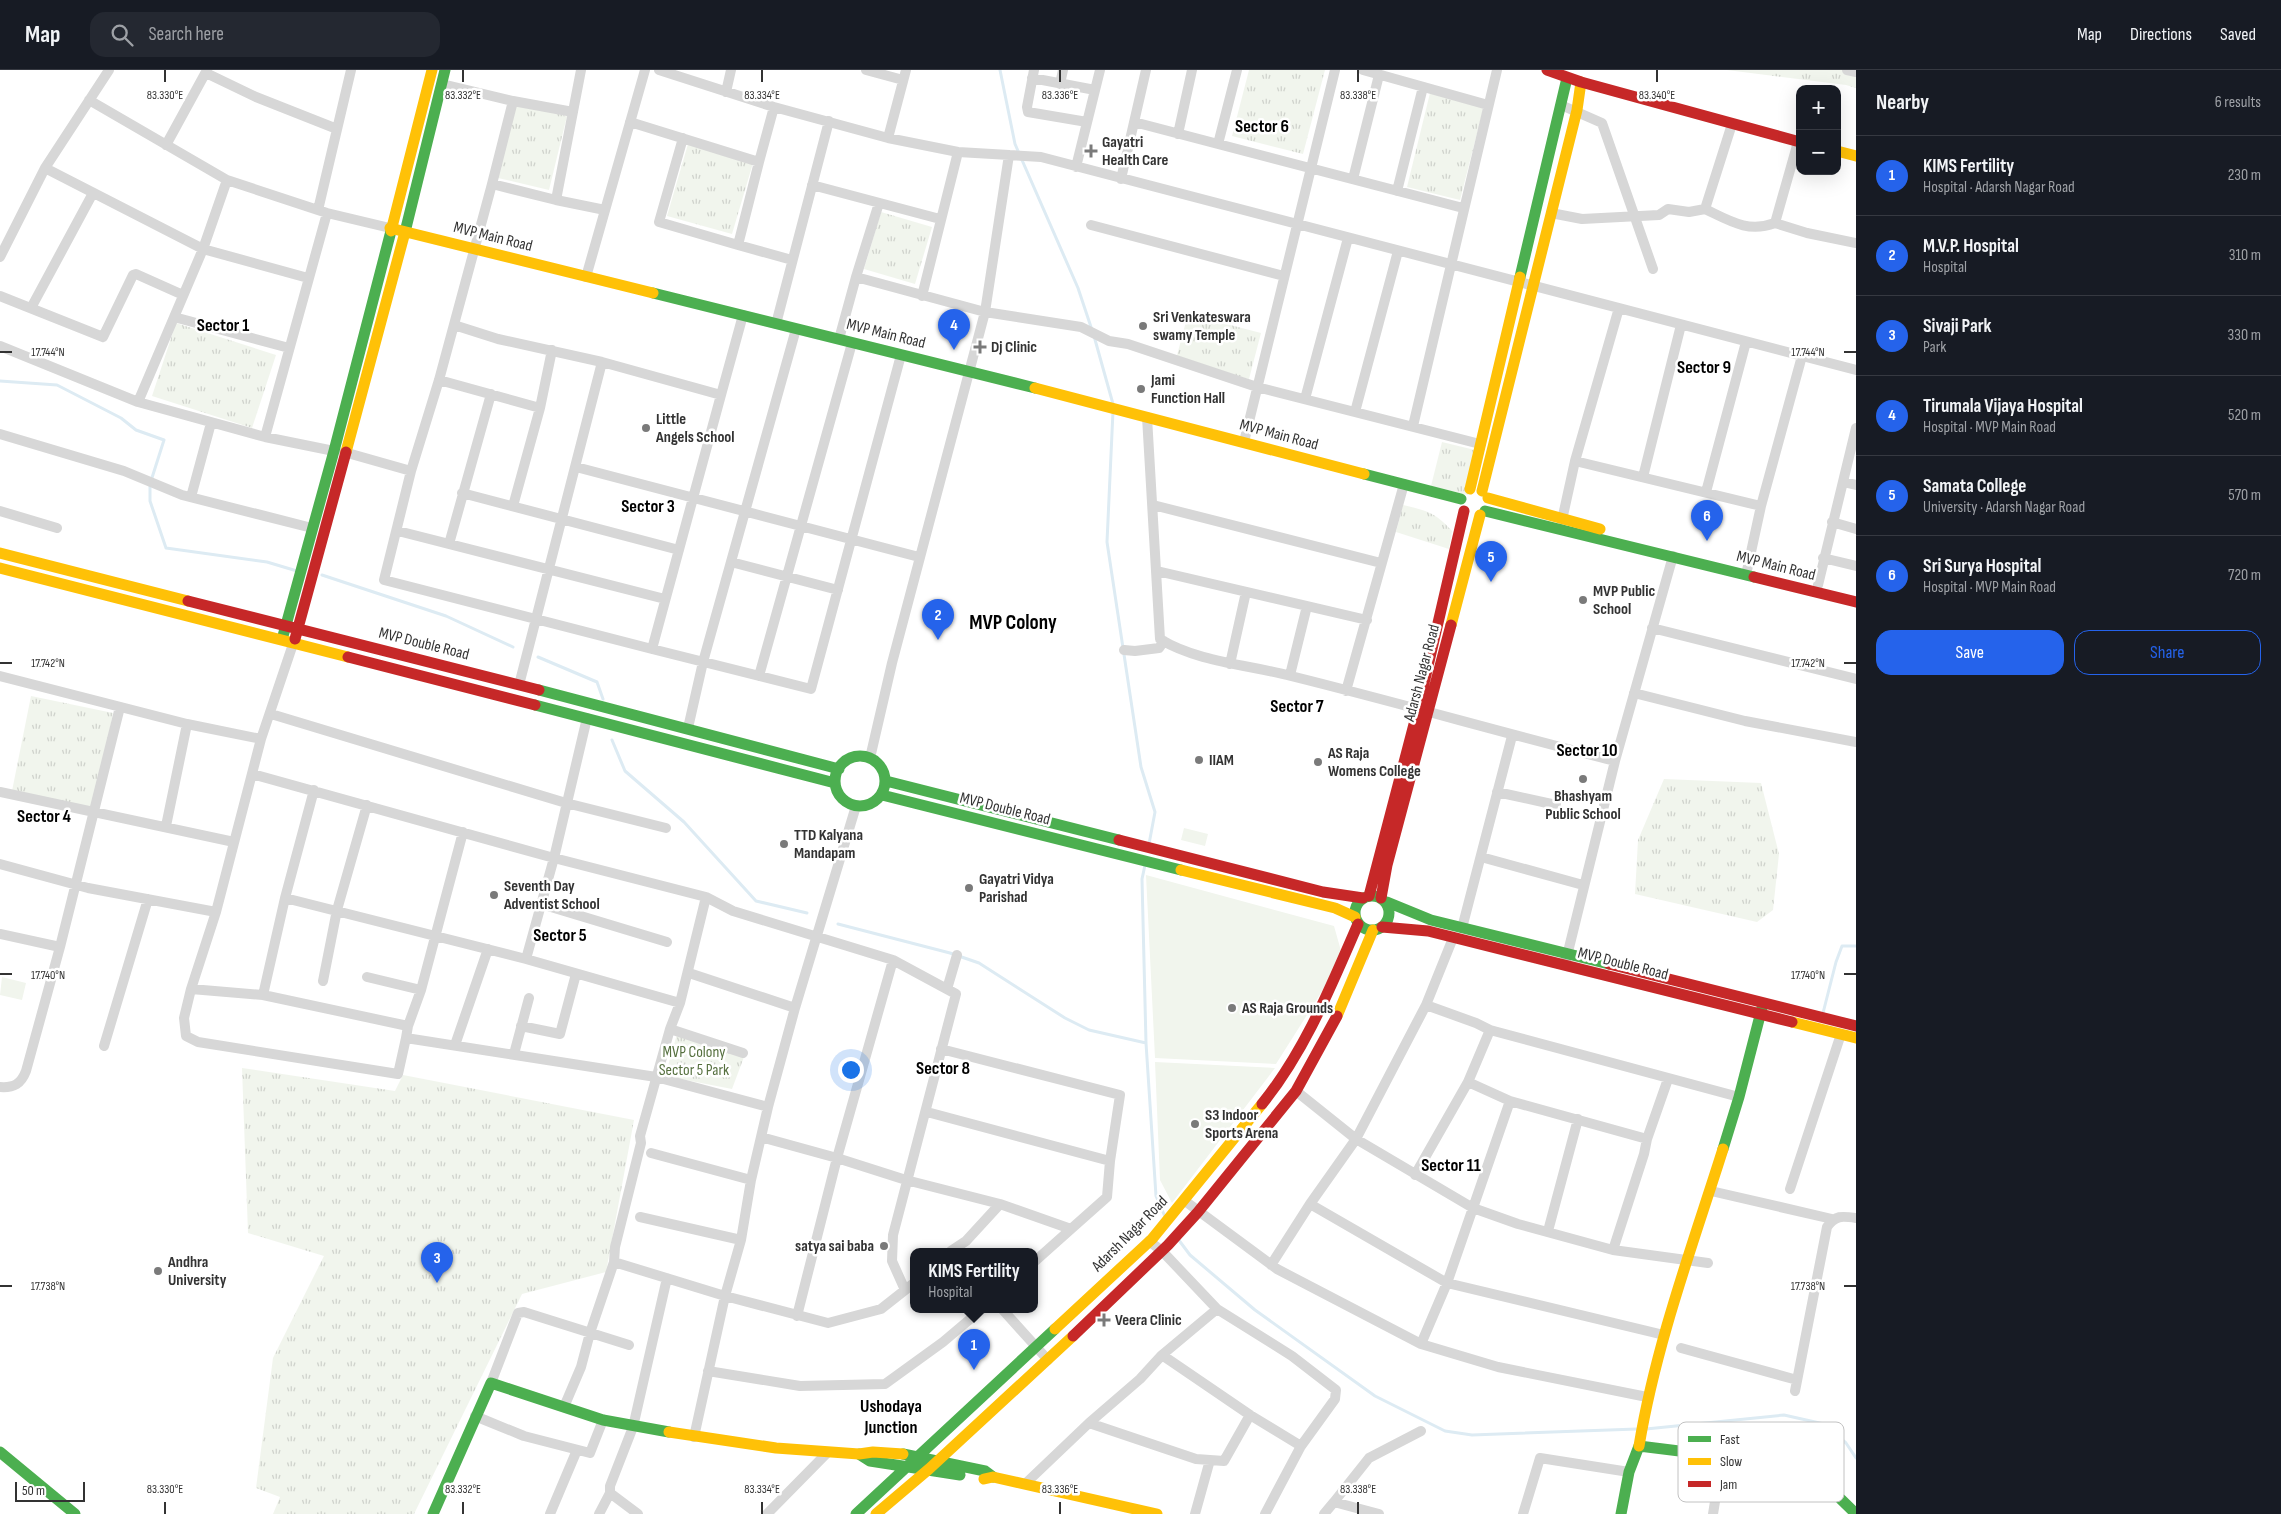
<!DOCTYPE html>
<html lang="en">
<head>
<meta charset="utf-8">
<style>
	:root { --surface:#171b24; --page:#242831; --text:#f1f3f6; --muted:#9ea1a6; --line:#363941; --accent:#2563eb }
	body { margin:0; font-family:"Sofia Sans Condensed",sans-serif; background:var(--page); color:var(--text) }
	.controls { position:absolute; right:15px; top:15px; display:grid; overflow:hidden; border-radius:10px; box-shadow:0 5px 20px #0002 }
	.controls button { width:45px; height:45px; display:grid; place-items:center; padding:0; border:0; border-bottom:1px solid var(--line); background:var(--surface); color:var(--text); font:25px sans-serif }
	.scale { position:absolute; left:15px; bottom:12px; width:70px; box-sizing:border-box; padding-left:5px; border:2px solid #333; border-top:0; font-size:14px; line-height:18px; white-space:nowrap; color:#333; -webkit-text-stroke:4px #fff; paint-order:stroke }
	.you { position:absolute; left:850px; top:999px; width:18px; height:18px; margin:-12px; border:4px solid #fff; border-radius:50%; background:#1a73e8; box-shadow:0 0 0 8px #1a73e833 }
	.badge { display:grid; place-items:center; width:32px; height:32px; border-radius:50%; background:var(--accent); color:#fff; font-size:16px; font-weight:700 }
	.pin { position:absolute; translate:-50% -41px; filter:drop-shadow(0 1px 2px #0008) }
	.pin::after { content:''; position:absolute; top:26px; width:18px; height:15px; background:inherit; clip-path:polygon(0 0,100% 0,50% 100%) }
	.popup { position:absolute; left:910px; top:1178px; width:128px; height:65px; box-sizing:border-box; display:grid; place-content:center; border-radius:10px; background:var(--surface); filter:drop-shadow(0 1px 4px #0005); font-size:16px; white-space:nowrap; color:var(--muted) }
	.popup b { font-size:19px; color:var(--text) }
	.popup::after { content:''; position:absolute; left:50%; top:100%; margin-left:-10px; border:10px solid transparent; border-top-color:var(--surface) }
	.list { margin:0; padding:0; list-style:none }
	h2 { display:flex; justify-content:space-between; align-items:center; height:65px; margin:0; padding:0 20px; font-size:21px }
	h2 small { font-size:16px; font-weight:400; color:var(--muted) }
	.list li { display:grid; grid-template-columns:32px 1fr auto; gap:15px; align-items:center; box-sizing:border-box; height:80px; padding:0 20px; border-top:1px solid var(--line) }
	.list b { display:block; font-size:19px; white-space:nowrap }
	.list p { margin:0; font-size:16px; white-space:nowrap; color:var(--muted) }
	.list em { font-size:16px; font-style:normal; color:var(--muted) }
	.actions { display:flex; gap:10px; padding:15px 20px }
	.actions a { flex:1; padding:11px 0; border:1px solid var(--accent); border-radius:15px; text-align:center; font-size:18px; color:var(--accent) }
	.actions .main { background:var(--accent); color:#fff }
	.icon { flex:none; width:28px; height:28px; fill:none; stroke:currentColor; stroke-width:2; stroke-linecap:round; stroke-linejoin:round }
	.map { position:relative; flex:none; width:1856px; height:1444px; overflow:hidden }
	header { display:flex; align-items:center; gap:30px; box-sizing:border-box; height:70px; padding:0 25px; background:var(--surface); border-bottom:1px solid var(--line) }
	header strong { font-size:24px }
	nav { display:flex; gap:28px; margin-inline-start:auto; font-size:18px }
	.search { width:350px; height:45px; background:var(--page); display:flex; align-items:center; gap:12px; box-sizing:border-box; padding:0 18px; border-radius:15px; color:var(--muted); font-size:19px }
	main { display:flex }
	aside { flex:1; background:var(--surface) }
	.map>svg:first-child { display:block }
</style>
</head>
<body>
<header>
<strong>Map</strong>
<div class="search"><svg class="icon" aria-label="search" viewBox="0 0 24 24"><circle cx="10" cy="10" r="6"/><path d="M15 15l6 6"/></svg>Search here</div>
<nav><a>Map</a><a>Directions</a><a>Saved</a></nav>
</header>
<main>
<div class="map">
<svg width="1856" height="1444" viewBox="0 0 1856 1444">
	<defs>
		<pattern id="park-tufts" width="24" height="20" patternUnits="userSpaceOnUse" patternTransform="scale(1.25)"><rect width="24" height="20" fill="#f1f5ed"/><path d="M3 7l-1-3M5 7V3M7 7l1-3M15 17l-1-3M17 17v-4M19 17l1-3" fill="none" stroke="#cfd2cc"/></pattern>
	</defs>
	<rect width="100%" height="100%" fill="#fff"/>
	<path fill="#f1f5ed" d="M1184,758L1208,764L1205,776L1181,770Z
		M1146,805L1334,856L1343,888L1276,994L1155,988Z
		M2,907L26,913L22,930L0,925Z
		M1155,992L1275,998L1172,1133L1160,1110Z"/>
	<path fill="url(#park-tufts)" d="M1249,0H1325L1303,84L1232,66Z
		M1727,0H1856V18L1846,15Z
		M1430,23L1484,36L1460,130L1407,117Z
		M515,34L567,46L549,120L498,108Z
		M688,74L753,93L732,164L667,146Z
		M881,142L932,157L915,214L864,199Z
		M1188,244L1261,263L1249,309L1176,289Z
		M176,253L276,285L252,358L152,326Z
		M1442,372L1479,381L1468,425L1431,416Z
		M1403,435C1427,441 1435,442 1452,461L1449,479L1396,462Z
		M31,626L113,643L94,738L12,721Z
		M1664,709L1761,713L1779,784L1773,840L1757,852L1635,824L1638,770Z
		M677,964L744,987L732,1019L665,1006Z
		M242,998L395,1021L403,1005L634,1050L606,1202L522,1224L414,1444H273L280,1427L256,1418L273,1288L324,1186L248,1163Z"/>
	<g fill="none" stroke-linecap="round" stroke-linejoin="round">
		<path stroke="#ddebf3" stroke-width="3" d="M1000,0L1015,74L1078,218L1092,260
			M1094,266L1113,334
			M0,311L57,315L121,348L136,360L164,370L150,414V431L166,478L267,492L297,501
			M1113,341L1107,472L1141,697L1155,742L1149,774
			M322,505L446,546L513,577
			M538,587L597,612L603,629
			M612,670L625,701L684,752L756,831L807,843
			M1145,795L1142,809L1146,973L1156,1126L1166,1149
			M838,854L950,883L979,893L1065,948L1089,960L1146,973
			M1823,943L1836,892L1842,876H1856
			M1178,1169L1190,1185L1255,1240L1375,1326L1445,1361L1472,1365L1637,1359
			M1646,1359L1784,1345L1824,1354L1846,1373L1856,1388"/>
		<path stroke="#d7d7d7" stroke-width="10" d="M659,0L774,37L888,68L958,82L1041,87L1856,300
			M866,0L903,10
			M1034,0L1027,37L1028,42L1087,52
			M1363,0L1488,35
			M1847,0L1856,2
			M206,3L256,27L337,59
			M1032,8L1095,20
			M442,14L513,31L492,114
			M1060,14L1063,0
			M726,22L731,0
			M89,30L227,110
			M513,31L573,42
			M1561,35L1602,53L1653,199
			M630,52L759,92L738,175L792,190
			M1134,52L1463,138
			M1732,54L1705,139C1730,151 1748,163 1775,153
			M1178,64L1192,0
			M683,68L659,152L738,175
			M888,68L906,0
			M1798,72L1775,153L1807,163L1856,173
			M1218,74L1237,0
			M166,75L207,0
			M1009,85L985,242L1081,257L1109,271L1128,274L1257,317L1480,374
			M759,92L774,37
			M1076,97L1100,0
			M45,98L203,179L308,208
			M1121,109L1146,0
			M1353,109L1379,5
			M812,115L940,149
			M1397,121L1423,17
			M556,130L605,140
			M318,140L351,0
			M1551,143L1582,149L1659,145L1668,139L1689,142L1705,139
			M1091,155L1284,206
			M0,187L45,98L109,0
			M586,207L645,0
			M856,207L879,133
			M0,226L103,267L133,205L136,204L183,225
			M922,226L958,82
			M31,238L93,123
			M174,247L289,278
			M776,254L829,51
			M454,255L498,269L602,292L721,325L652,579L384,510L411,401L439,310L492,114L556,130L581,0
			M839,269L856,207L985,242L892,593L870,688
			M0,276L138,332L265,367L334,381
			M439,310L540,338
			M721,325L743,245
			M1305,329L1348,168
			M138,332L203,179L227,110L327,143L390,158
			M1355,342L1398,181
			M1147,347L1160,569C1197,592 1250,595 1291,606C1400,633 1507,664 1615,691
			M1413,356L1497,0
			M0,364L124,401L182,425L312,458
			M265,367L327,143
			M1244,372L1335,0
			M344,382L411,401
			M1575,391L1761,436
			M576,397L919,487
			M1643,407L1681,255
			M1843,412L1856,415
			M1706,422L1746,272
			M462,423L679,480
			M191,427L211,353
			M1153,435L1381,493
			M513,436L540,338L552,280
			M0,441L57,458
			M1562,450L1575,391L1619,238
			M1832,452L1856,459
			M398,461L665,529
			M449,474L491,324
			M1823,488L1856,496
			M731,492L838,520
			M1157,501L1367,550
			M1746,505L1761,436L1802,286
			M1818,515L1856,358
			M1652,558L1856,609
			M293,574L261,669L216,842L191,919L184,948L186,966L198,972L398,1004L406,968
			M652,579L811,619L901,285
			M1124,580L1135,581L1159,578L1164,571
			M1230,594L1246,522
			M1290,605L1307,536
			M0,606L187,654
			M759,606L852,273
			M519,615L602,292
			M1346,621L1404,414
			M1634,623L1745,651L1856,672
			M271,644L566,733L666,758
			M688,658L703,592L796,259
			M252,704L554,788L706,827L680,933L526,889L554,788L587,648
			M314,720L285,828L526,889
			M0,722L234,772
			M1497,722L1556,735
			M166,756L187,654L261,669
			M1481,787L1583,815
			M0,794L88,818L216,842
			M706,827L733,841L893,890L956,924L893,1165L892,1191L905,1220
			M541,834L667,872
			M1462,858L1512,666
			M0,864L60,877
			M1566,890L1615,691L1673,486
			M689,903L795,938
			M367,907L421,920
			M323,911L337,840L367,735
			M191,919L263,925L408,956L406,968L656,1007L768,1037
			M947,919L957,885
			M263,925L285,828
			M1426,935L1476,953L1490,960
			M408,956L421,920L463,762
			M521,956L560,964L576,904
			M670,959L743,983
			M455,975L488,879
			M104,976L148,829
			M941,979L1120,1025L1110,1091
			M514,984L529,928
			M1468,1012L1510,1031L1647,1069
			M0,1017C14,1018 21,1014 26,1001L60,877L120,637
			M1296,1021L1356,1069L1473,1138L1518,1154L1613,1180L1708,1193
			M761,1067L837,1088L893,890
			M651,1083L751,1110
			M1415,1105L1468,1012L1490,960L1739,1027
			M1790,1119L1841,964
			M1711,1121L1832,1149
			M1185,1131L1277,1199L1421,1274L1498,1297L1647,1327
			M1310,1134L1447,1213L1664,1265
			M640,1147L741,1170
			M1548,1161L1578,1049
			M1149,1171L1162,1181L1217,1239L1292,1286L1336,1320L1335,1329L1301,1376
			M1613,1180L1644,1084L1647,1069L1668,1009
			M951,1181L966,1171L1000,1134
			M614,1192L725,1226L828,1253L881,1239L914,1213
			M1034,1192L1071,1159
			M1271,1195L1310,1134L1356,1069L1426,935L1453,868
			M1002,1239L1048,1290
			M797,1246L837,1088L906,1110L1000,1134L1071,1159L1107,1127L1110,1091L927,1042
			M1421,1274L1447,1213L1510,1031
			M1681,1278L1797,1310
			M708,1301L800,1316L885,1314L943,1272L982,1239
			M491,1313L518,1243L524,1242L629,1275
			M1795,1321L1827,1157C1835,1145 1842,1146 1856,1148
			M564,1337L581,1297L590,1263L614,1192L615,1177L641,1073L640,1066L670,959L680,933
			M1250,1345L1301,1376L1265,1444
			M475,1346L524,1366L590,1383L603,1350
			M1089,1353L1196,1389L1224,1391L1250,1345L1162,1285
			M694,1367L725,1226L741,1170L751,1110L768,1037L795,938L856,736
			M1025,1414L1089,1353L1140,1309L1162,1285L1217,1239
			M1334,1432L1369,1388L1421,1361
			M550,1444L577,1380
			M599,1444L610,1423
			M638,1444L610,1423V1416L633,1357L667,1208
			M767,1444L827,1383
			M1195,1444L1210,1390
			M1324,1444L1334,1432L1379,1444
			M1523,1444L1540,1388L1629,1402
			M1713,1444L1722,1388"/>
		<path stroke="#4caf50" stroke-width="11" d="M405,162L445,0
			M1520,207L1567,8
			M653,223L1035,318
			M1364,404L1461,429
			M1485,441L1754,507
			M283,566L334,381L391,161
			M539,620L839,699
			M535,635L835,713
			M835 711a25 25 0 1 1 50 0a25 25 0 1 1-50 0Z
			M886,711L1119,770
			M882,725L1181,800
			M1355 843a17 17 0 1 1 34 0a17 17 0 1 1-34 0Z
			M1387,832L1431,850L1609,894
			M1723,1079L1739,1027L1763,934
			M0,1382L75,1444
			M859,1384L870,1391L960,1405
			M903,1384L985,1401L993,1407
			M433,1444L491,1313L603,1350L669,1362
			M856,1444L1055,1259
			M1621,1444L1629,1402L1639,1376L1808,1397L1856,1444"/>
		<path stroke="#ffc107" stroke-width="11" d="M1837,81L1856,86
			M390,158L653,223
			M391,161L432,0
			M1035,318L1364,404
			M346,382L405,162
			M1470,419L1520,207
			M1482,421L1577,40L1581,12
			M1488,428L1600,459
			M0,483L188,531
			M0,498L348,587
			M1451,555L1480,445
			M1181,800L1335,838L1355,847
			M1337,946L1373,860
			M1792,952L1856,968
			M1055,1259L1152,1169L1262,1034
			M669,1362L776,1378L859,1384L873,1382L903,1384
			M1639,1376C1656,1274 1692,1177 1723,1079
			M984,1409L993,1407L1157,1444
			M876,1444L929,1399L1073,1266"/>
		<path stroke="#c62828" stroke-width="11" d="M1547,0L1581,12L1800,72
			M1754,507L1856,532
			M188,531L539,620
			M295,569L346,382
			M348,587L535,635
			M1119,770L1323,822L1363,828
			M1369,826L1418,639L1464,441
			M1381,828L1387,795L1451,555
			M1382,857L1428,861L1792,952
			M1609,894L1856,956
			M1262,1034C1305,981 1331,916 1358,854
			M1073,1266L1168,1175L1198,1142L1296,1021L1337,946"/>
	</g>
	<path fill="none" stroke="#333" stroke-width="2" d="M165,0V12M463,0V12M762,0V12M1060,0V12M1358,0V12M1657,0V12M0,282H12M1844,282H1856M0,593H12M1844,593H1856M0,904H12M1844,904H1856M0,1216H12M1844,1216H1856M165,1432V1444M463,1432V1444M762,1432V1444M1060,1432V1444M1358,1432V1444"/>
	<g fill="#7a7a7a" stroke="#fff" stroke-width="2">
		<path d="M1088.5 73.5h5v5h5v5h-5v5h-5v-5h-5v-5h5z"/>
		<circle cx="1143" cy="256" r="5"/>
		<path d="M977.5 269.5h5v5h5v5h-5v5h-5v-5h-5v-5h5z"/>
		<circle cx="1141" cy="319" r="5"/>
		<circle cx="646" cy="358" r="5"/>
		<circle cx="1583" cy="530" r="5"/>
		<circle cx="1199" cy="690" r="5"/>
		<circle cx="1318" cy="692" r="5"/>
		<circle cx="1583" cy="709" r="5"/>
		<circle cx="784" cy="774" r="5"/>
		<circle cx="969" cy="818" r="5"/>
		<circle cx="494" cy="825" r="5"/>
		<circle cx="1232" cy="938" r="5"/>
		<circle cx="1195" cy="1054" r="5"/>
		<circle cx="884" cy="1176" r="5"/>
		<circle cx="158" cy="1201" r="5"/>
		<path d="M1101.5 1242.5h5v5h5v5h-5v5h-5v-5h-5v-5h5z"/>
	</g>
	<g text-anchor="middle" dominant-baseline="central" stroke-width="5" stroke-linejoin="round" paint-order="stroke">
		<g font-size="16" font-weight="bold" fill="#333" stroke="#fff" text-anchor="start">
			<text x="1102" y="72">Gayatri<tspan x="1102" dy="18">Health Care</tspan></text>
			<text x="1153" y="247">Sri Venkateswara<tspan x="1153" dy="18">swamy Temple</tspan></text>
			<text x="991" y="277">Dj Clinic</text>
			<text x="1151" y="310">Jami<tspan x="1151" dy="18">Function Hall</tspan></text>
			<text x="656" y="349">Little<tspan x="656" dy="18">Angels School</tspan></text>
			<text x="1593" y="521">MVP Public<tspan x="1593" dy="18">School</tspan></text>
			<text x="1328" y="683">AS Raja<tspan x="1328" dy="18">Womens College</tspan></text>
			<text x="1209" y="690">IIAM</text>
			<text x="1583" y="726" text-anchor="middle">Bhashyam<tspan x="1583" dy="18">Public School</tspan></text>
			<text x="794" y="765">TTD Kalyana<tspan x="794" dy="18">Mandapam</tspan></text>
			<text x="979" y="809">Gayatri Vidya<tspan x="979" dy="18">Parishad</tspan></text>
			<text x="504" y="816">Seventh Day<tspan x="504" dy="18">Adventist School</tspan></text>
			<text x="1242" y="938">AS Raja Grounds</text>
			<text x="1205" y="1045">S3 Indoor<tspan x="1205" dy="18">Sports Arena</tspan></text>
			<text x="874" y="1176" text-anchor="end">satya sai baba</text>
			<text x="168" y="1192">Andhra<tspan x="168" dy="18">University</tspan></text>
			<text x="1115" y="1250">Veera Clinic</text>
		</g>
		<g font-size="16" fill="#333" stroke="#fff">
			<text transform="translate(493 167) rotate(14)">MVP Main Road</text>
			<text transform="translate(886 264) rotate(14)">MVP Main Road</text>
			<text transform="translate(1279 365) rotate(15)">MVP Main Road</text>
			<text transform="translate(1776 496) rotate(14)">MVP Main Road</text>
			<text transform="translate(424 574) rotate(14)">MVP Double Road</text>
			<text transform="translate(1422 603) rotate(-75)">Adarsh Nagar Road</text>
			<text transform="translate(1005 739) rotate(14)">MVP Double Road</text>
			<text transform="translate(1623 894) rotate(14)">MVP Double Road</text>
			<text transform="translate(1130 1164) rotate(-45)">Adarsh Nagar Road</text>
		</g>
		<g font-size="16" fill="#56703f" stroke="#fff">
			<text x="694" y="982">MVP Colony<tspan x="694" dy="18">Sector 5 Park</tspan></text>
		</g>
		<g font-size="18" font-weight="bold" fill="#000" stroke="#fff">
			<text x="1262" y="56">Sector 6</text>
			<text x="223" y="255">Sector 1</text>
			<text x="1704" y="297">Sector 9</text>
			<text x="648" y="436">Sector 3</text>
			<text x="1297" y="636">Sector 7</text>
			<text x="1587" y="680">Sector 10</text>
			<text x="44" y="746">Sector 4</text>
			<text x="560" y="865">Sector 5</text>
			<text x="943" y="998">Sector 8</text>
			<text x="1451" y="1095">Sector 11</text>
			<text x="891" y="1336">Ushodaya<tspan x="891" dy="21">Junction</tspan></text>
		</g>
		<g font-size="21" font-weight="bold" fill="#000" stroke="#fff">
			<text x="1013" y="552">MVP Colony</text>
		</g>
	</g>
	<rect x="1678" y="1352" width="166" height="80" rx="8" fill="#fff" stroke="#c2c2c2" stroke-width="1"/>
	<rect x="1688" y="1366" width="23" height="6" fill="#4caf50"/>
	<rect x="1688" y="1388" width="23" height="7" fill="#ffc107"/>
	<rect x="1688" y="1411" width="23" height="6" fill="#c62828"/>
	<g font-size="14" fill="#333">
		<text x="1720" y="1374">Fast</text>
		<text x="1720" y="1396">Slow</text>
		<text x="1720" y="1419">Jam</text>
	</g>
	<g font-size="12" text-anchor="middle" fill="#333" stroke="#fff" stroke-width="5" stroke-linejoin="round" paint-order="stroke">
		<text x="165" y="29">83.330°E</text>
		<text x="463" y="29">83.332°E</text>
		<text x="762" y="29">83.334°E</text>
		<text x="1060" y="29">83.336°E</text>
		<text x="1358" y="29">83.338°E</text>
		<text x="1657" y="29">83.340°E</text>
		<text x="48" y="286">17.744°N</text>
		<text x="1808" y="286">17.744°N</text>
		<text x="48" y="597">17.742°N</text>
		<text x="1808" y="597">17.742°N</text>
		<text x="48" y="909">17.740°N</text>
		<text x="1808" y="909">17.740°N</text>
		<text x="48" y="1220">17.738°N</text>
		<text x="1808" y="1220">17.738°N</text>
		<text x="165" y="1423">83.330°E</text>
		<text x="463" y="1423">83.332°E</text>
		<text x="762" y="1423">83.334°E</text>
		<text x="1060" y="1423">83.336°E</text>
		<text x="1358" y="1423">83.338°E</text>
	</g>
</svg>
<div class="controls">
<button>+</button>
<button>−</button>
</div>
<div class="scale">50 m</div>
<div class="you"></div>
<div class="pin badge" style="left:974px;top:1300px">1</div>
<div class="popup"><b>KIMS Fertility</b>Hospital</div>
<div class="pin badge" style="left:938px;top:570px">2</div>
<div class="pin badge" style="left:437px;top:1213px">3</div>
<div class="pin badge" style="left:954px;top:280px">4</div>
<div class="pin badge" style="left:1491px;top:512px">5</div>
<div class="pin badge" style="left:1707px;top:471px">6</div>
</div>
<aside>
<h2>Nearby<small>6 results</small></h2>
<ul class="list">
<li><span class="badge">1</span><div><b>KIMS Fertility</b><p>Hospital · Adarsh Nagar Road</p></div><em>230 m</em></li>
<li><span class="badge">2</span><div><b>M.V.P. Hospital</b><p>Hospital</p></div><em>310 m</em></li>
<li><span class="badge">3</span><div><b>Sivaji Park</b><p>Park</p></div><em>330 m</em></li>
<li><span class="badge">4</span><div><b>Tirumala Vijaya Hospital</b><p>Hospital · MVP Main Road</p></div><em>520 m</em></li>
<li><span class="badge">5</span><div><b>Samata College</b><p>University · Adarsh Nagar Road</p></div><em>570 m</em></li>
<li><span class="badge">6</span><div><b>Sri Surya Hospital</b><p>Hospital · MVP Main Road</p></div><em>720 m</em></li>
</ul>
<div class="actions"><a class="main">Save</a><a>Share</a></div>
</aside>
</main>
</body>
</html>
